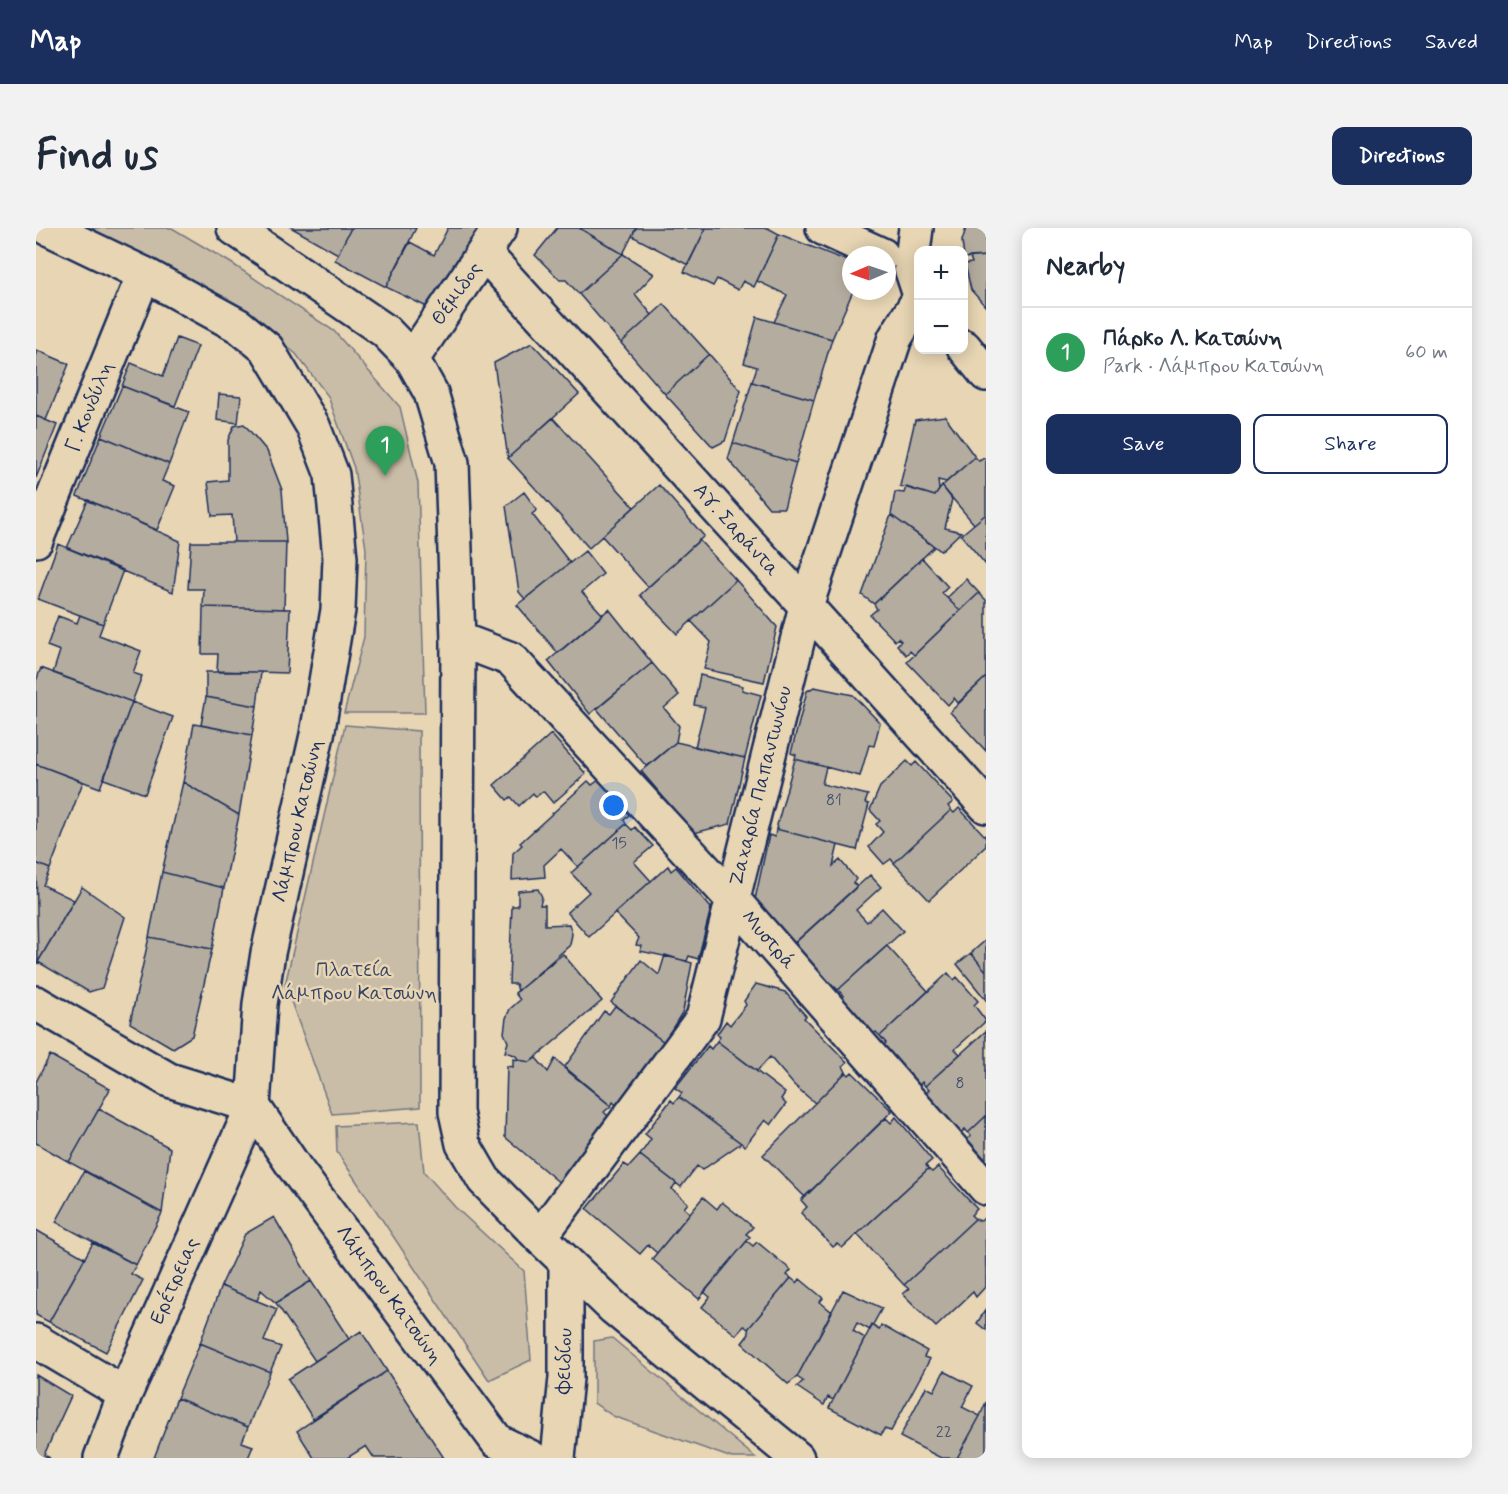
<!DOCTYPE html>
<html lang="en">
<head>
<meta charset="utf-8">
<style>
	:root { --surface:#fff; --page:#f2f2f3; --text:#1f2937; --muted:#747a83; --line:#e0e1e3; --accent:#1b2f5e }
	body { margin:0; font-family:Mynerve,sans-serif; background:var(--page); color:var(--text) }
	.controls { position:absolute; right:18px; top:18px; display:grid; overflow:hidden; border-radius:12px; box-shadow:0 3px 15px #0003 }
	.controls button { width:54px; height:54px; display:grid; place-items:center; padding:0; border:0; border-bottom:2px solid var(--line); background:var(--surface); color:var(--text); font:30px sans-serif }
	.compass { position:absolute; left:806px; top:18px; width:54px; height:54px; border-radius:50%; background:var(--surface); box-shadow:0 3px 15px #0003; rotate:268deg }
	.you { position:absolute; left:578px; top:578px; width:21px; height:21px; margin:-15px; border:4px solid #fff; border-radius:50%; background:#1a73e8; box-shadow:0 0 0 9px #1a73e833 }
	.badge { display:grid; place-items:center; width:39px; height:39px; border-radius:50%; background:var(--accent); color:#fff; font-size:20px; font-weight:700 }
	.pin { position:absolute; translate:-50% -50px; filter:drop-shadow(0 2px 3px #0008) }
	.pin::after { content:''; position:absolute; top:32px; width:21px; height:18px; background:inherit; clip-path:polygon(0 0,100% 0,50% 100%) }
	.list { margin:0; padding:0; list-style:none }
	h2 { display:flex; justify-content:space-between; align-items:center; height:78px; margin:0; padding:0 24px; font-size:26px }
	h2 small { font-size:20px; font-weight:400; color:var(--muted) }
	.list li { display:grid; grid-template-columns:39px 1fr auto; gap:18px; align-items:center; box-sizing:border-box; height:90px; padding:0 24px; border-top:2px solid var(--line) }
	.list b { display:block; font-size:22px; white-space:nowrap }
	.list p { margin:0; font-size:20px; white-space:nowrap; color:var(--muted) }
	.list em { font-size:20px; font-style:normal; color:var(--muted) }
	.actions { display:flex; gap:12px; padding:18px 24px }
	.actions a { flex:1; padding:14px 0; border:2px solid var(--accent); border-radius:12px; text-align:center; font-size:21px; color:var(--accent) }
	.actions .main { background:var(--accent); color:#fff }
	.map { position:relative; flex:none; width:950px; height:1230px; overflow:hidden; border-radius:12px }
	header { display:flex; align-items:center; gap:36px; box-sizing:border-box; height:84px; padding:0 30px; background:var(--accent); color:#fff }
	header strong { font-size:28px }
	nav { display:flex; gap:33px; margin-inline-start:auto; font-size:21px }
	.intro { display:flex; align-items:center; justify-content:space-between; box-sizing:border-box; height:144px; padding:0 36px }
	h1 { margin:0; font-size:42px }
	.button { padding:15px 27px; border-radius:12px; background:var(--accent); color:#fff; font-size:21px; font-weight:700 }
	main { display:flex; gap:36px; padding:0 36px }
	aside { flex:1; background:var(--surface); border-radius:12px; box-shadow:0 3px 15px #0003 }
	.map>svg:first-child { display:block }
</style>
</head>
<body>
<header>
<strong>Map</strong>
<nav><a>Map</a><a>Directions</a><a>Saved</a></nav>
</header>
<div class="intro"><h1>Find us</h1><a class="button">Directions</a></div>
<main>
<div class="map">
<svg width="950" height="1230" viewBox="0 0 950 1230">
	<rect width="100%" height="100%" fill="#e7d5b3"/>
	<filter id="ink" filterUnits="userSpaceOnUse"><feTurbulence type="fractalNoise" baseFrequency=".0167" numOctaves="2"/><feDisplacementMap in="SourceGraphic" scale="12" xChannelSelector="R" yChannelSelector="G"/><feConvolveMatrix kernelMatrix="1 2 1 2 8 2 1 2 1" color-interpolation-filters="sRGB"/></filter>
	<g filter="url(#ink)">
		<path fill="#cabda7" stroke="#727682" stroke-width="1.5" d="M40,0H136L195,35L298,103L364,179L382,255L389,485H308L328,409L330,321L318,240L292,168L260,126L224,96Z
			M309,497L383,503L384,879L296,886L249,757Z
			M383,894L388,944L419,979L488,1043L495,1132L453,1152L301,924L300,898Z
			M576,1110L720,1230H696L577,1188L558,1175V1113Z"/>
		<path fill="#b4ac9e" stroke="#1b2f5e" stroke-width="1.5" d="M256,0H315L302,26Z
			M315,0H380L350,59L299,32Z
			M412,0H446L397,82L350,59L374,14L398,27Z
			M521,0H543L587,26L543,66L530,52H524L499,27Z
			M543,0H600L587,26Z
			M600,0H670L652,37L596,8Z
			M670,0H732L743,6L718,59L707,53L702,62L681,51L677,58L648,44Z
			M930,0H950V28L928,30L926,13Z
			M743,6L814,34L817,63L796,111L738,94L751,67L721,53Z
			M587,26L618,46L599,66L616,87L585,115L543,66Z
			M950,28V79L935,62L929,36L936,35L934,29Z
			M628,76L673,126L629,166L585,115Z
			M721,89L796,111L778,172L716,154L721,139L708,135Z
			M141,110L162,118L139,178L86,158L95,135L127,148Z
			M496,115L543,166L472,230L458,135Z
			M0,122L33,136L10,192L0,188Z
			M673,126L705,163L689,213L677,219L629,166Z
			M716,154L778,172L760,235L697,215Z
			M86,158L153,184L133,236L65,208Z
			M183,166L205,168L202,195L181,192Z
			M0,188L21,197L0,250Z
			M909,188L939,229L910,254L902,252L903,262L899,268L864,258L879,192Z
			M517,190L598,279L553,320L472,230Z
			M208,196L231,223L246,262L250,314H198L196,287L176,288L172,254L192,252V212L198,198Z
			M65,208L133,236L126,253L139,258L121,302L41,268Z
			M697,215L760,235L748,280H733L692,231Z
			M939,229L943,233L948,230L950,232V286L938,296L906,258Z
			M623,257L668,308L612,359L566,308Z
			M906,258L916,271L909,300L925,304L905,323L855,287L859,264L868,265L870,259L899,268Z
			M488,264L501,282L496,286L534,335L489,371L483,364L470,278Z
			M52,272L144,313L137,364L31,320Z
			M950,286V337L925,307Z
			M855,287L898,319L838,376L826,367Z
			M663,312L700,352L641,406L604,367Z
			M155,314H250L248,381L167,379L168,361H152Z
			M22,316L87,342L67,396L2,371Z
			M549,323L567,346L546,364L567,387L522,425L481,377Z
			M886,330L912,359L906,365L924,383L878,427L874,423L870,427L861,417L865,413L862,410L859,413L834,387L841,381L838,376Z
			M930,351L943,365L924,383L911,370Z
			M700,352L741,399L728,454L668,441L675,414L655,393Z
			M943,365L950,372V449L922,475L918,470L912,477L871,434Z
			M167,379L254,381L251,445L181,443L182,426H166Z
			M573,381L616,435L554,486L512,433Z
			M44,387L67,396L63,407L105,423L97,445L106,448L96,474L17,445L24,423L11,418L22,388L41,395Z
			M616,435L643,467L628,480L643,498L640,514L611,539L561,481Z
			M5,440L96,474L64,560L0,536V453Z
			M170,444H225L221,478L170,469Z
			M664,447L707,458L706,462L725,467L709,530L659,519L669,479L658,477Z
			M950,449V523L914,484Z
			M778,459L817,467L844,495L838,518L833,517L824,548L759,531L760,527L755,525L771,463Z
			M170,469L221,478L216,507L165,497Z
			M96,474L137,489L109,566L68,551Z
			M158,496L216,507L203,587L147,554Z
			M515,506L550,546L517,575L507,563L500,569L497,565L483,578L475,569L471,572L458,557Z
			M640,514L709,530L694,596L658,605L605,543Z
			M759,531L790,539L786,556L832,567L829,575L833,576L821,622L740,601Z
			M871,533L876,538L880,534L917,574L912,578L915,582L858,635L855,631L848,636L833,619L847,604L840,596L844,593L834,582L844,559Z
			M0,536L47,554L14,641L0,635Z
			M563,552L593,587L588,592L590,596L542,639L525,621L508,637L509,649L476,652L477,625L486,617L484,615L552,553L556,557Z
			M147,554L203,587L188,660L126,644Z
			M923,580L950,609V618L893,672L858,635L915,582L918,585Z
			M590,596L596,602L599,599L617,618L598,634L615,653L553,709L531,684L553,664L535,645Z
			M740,601L802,617L797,638L804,632L820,651L817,655L821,658L755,718L718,676L733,607L739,609Z
			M0,635L14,641L7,657L38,672L2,734Z
			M632,638L635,643L640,639L675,680L662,731L653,728L651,733L604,723L606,718L600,717L603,710L579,685Z
			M126,644L188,660L176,721L113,709Z
			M834,647L845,659L820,682L831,694L846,680L867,703L802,762L799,759L795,762L759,722L762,719L759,715Z
			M46,659L89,689L66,760L53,764L2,734Z
			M502,661L506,669L504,677H509V697L533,696L536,706L534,717L482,763L480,756H473L476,678H482V663Z
			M113,709L176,721L156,808L137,820L94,795Z
			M950,712V743L935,725Z
			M851,718L892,763L844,808L840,804L836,807L804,772L808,768L802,762Z
			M935,725L950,743V772L921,736Z
			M527,726L566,773L494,834L483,832L479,827L469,824L472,814L468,805L470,790L474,781L484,772L479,765Z
			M629,727L656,735L647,783L628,814L575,774L605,732L623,747Z
			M912,745L918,752L921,749L942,773L938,777L950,793L919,821L924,826L889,858L886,854L883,858L847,818L850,815L844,808Z
			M720,756L749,764L770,788L768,790L811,834L807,838L810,844L779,875L758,857L734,829L721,843L681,813L684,809L681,806L690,793L694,797L710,777L708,773Z
			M579,778L628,814L581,878L577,874L575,878L528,840L568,783L573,786Z
			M950,803V888L932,905L929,901L923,907L887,867L893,862L889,858Z
			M681,813L749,865L745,871L750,876L735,897L729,892L709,918L643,869L646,865L639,860L672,818L675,821Z
			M14,827L74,861L33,934L0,915V854Z
			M500,830L512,844L519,831L575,878L568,884L573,889L525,956L469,909L471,838L477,839V831L494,834Z
			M810,844L813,847L816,844L856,883L769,969L727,927Z
			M643,869L705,915L666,942L661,938L645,959L604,927L615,911L609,906L635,872L638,875Z
			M63,881L134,920L126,985L33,934Z
			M950,888V932L931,911L935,908L932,905Z
			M860,889L896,932L890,937L892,941L806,1020L801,1016L797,1019L765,985L771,979L765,972L850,890L855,895Z
			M604,927L640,955L636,961L652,975L648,980L654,985L621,1025L612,1017L604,1026L551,981L588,936L593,939Z
			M902,939L941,981L935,987L939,991L868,1057L821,1006L892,941L896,944Z
			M48,943L126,985L100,1037L20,994Z
			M667,969L681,981L686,974L717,999L710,1006L714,1009L663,1071L616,1031Z
			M238,989L275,1053L240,1075L225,1062L221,1073L185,1058L209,1006Z
			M949,989L950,1058L940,1069L937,1064L900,1099L867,1066L873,1061L868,1057L939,991L945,993Z
			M0,1002L49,1030L13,1094L0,1087Z
			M711,1013L717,1018L721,1014L755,1042L751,1047L755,1050L712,1101L708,1098L700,1107L666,1079L674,1069L668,1064Z
			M57,1015L100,1037L95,1046L107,1052L70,1124L13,1094Z
			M755,1050L761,1055L764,1051L787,1070L784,1074L796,1084L761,1149L752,1156L706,1115L713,1106L712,1101Z
			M275,1053L313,1111L279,1133L240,1075Z
			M185,1058L241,1081L228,1113L245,1119L234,1144L164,1115Z
			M807,1062L846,1080L834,1102L821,1095L817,1103L829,1110L797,1172L792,1169L788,1177L761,1159L767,1153L761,1149Z
			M950,1081V1102L941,1095Z
			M836,1097L843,1102L845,1097L891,1123L888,1129L894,1131L855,1203L848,1201L845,1207L793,1180Z
			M325,1103L351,1143L277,1191L252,1151Z
			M164,1115L234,1144L212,1199L141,1170Z
			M351,1143L408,1230H338L330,1218L311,1230H278L261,1203Z
			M908,1143L937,1158L926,1179L944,1188L921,1230H905L864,1209L890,1159L898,1163Z
			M0,1147L35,1168L8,1227L14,1230H0Z
			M141,1170L212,1199L206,1214L217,1218L212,1230H118Z
			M950,1174V1230H921L944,1188Z"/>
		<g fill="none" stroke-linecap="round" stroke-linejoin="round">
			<g stroke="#1b2f5e" stroke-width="38">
				<path id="pedestrian" d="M449,26L770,378"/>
			</g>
			<g stroke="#1b2f5e" stroke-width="38">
				<path id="minor" d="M787,0L846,27
					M880,0L875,40L882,61
					M928,119L950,146
					M376,131L464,0
					M0,312L108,46
					M770,378L950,578
					M422,411L475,431L697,672L950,960
					M0,775L133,852L217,878L89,1166L65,1230
					M504,1009L667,790L770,378L859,110L882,73
					M0,1113L89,1166
					M522,1230L530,1150V1036"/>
			</g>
			<g stroke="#1b2f5e" stroke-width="38">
				<path id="tertiary" d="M12,0L108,46L203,98L231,121L277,198L296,247L304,330L302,382L281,507L232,725L224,776L217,878L259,940L461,1213L496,1230
					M198,0L349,103L376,131L395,165L416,235L422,411L420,884L427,916L448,952L504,1009L578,1080L761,1230"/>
			</g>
			<use href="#pedestrian" stroke="#e7d5b3" stroke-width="33"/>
			<use href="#minor" stroke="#e7d5b3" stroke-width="33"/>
			<use href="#tertiary" stroke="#e7d5b3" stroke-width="33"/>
		</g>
	</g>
	<g text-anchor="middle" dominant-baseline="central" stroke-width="5" stroke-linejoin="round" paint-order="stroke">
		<g font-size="16" fill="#414e6e">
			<text x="798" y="572">81</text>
			<text x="583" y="615">15</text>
			<text x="924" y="855">8</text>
			<text x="908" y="1204">22</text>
		</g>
		<g font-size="20" fill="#1b2f5e" stroke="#e7d5b3">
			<text transform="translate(421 66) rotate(-55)">Θέμιδος</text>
			<text transform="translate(54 179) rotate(-68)">Γ. Κονδύλη</text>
			<text transform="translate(700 302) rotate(48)">Αγ. Σαράντα</text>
			<text transform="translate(725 558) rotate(-76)">Ζαχαρία Παπαντωνίου</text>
			<text transform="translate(262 593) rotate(-77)">Λάμπρου Κατσώνη</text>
			<text transform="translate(732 712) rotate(49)">Μυστρά</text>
			<text transform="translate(139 1053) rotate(-66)">Ερέτρειας</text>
			<text transform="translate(353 1067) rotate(54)">Λάμπρου Κατσώνη</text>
			<text transform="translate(529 1133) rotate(-88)">Φειδίου</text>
		</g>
		<g font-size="20" fill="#354469" stroke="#e7d5b3">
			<text x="318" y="742">Πλατεία<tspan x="318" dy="23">Λάμπρου Κατσώνη</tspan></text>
		</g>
	</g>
</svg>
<div class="controls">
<button>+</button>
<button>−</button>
</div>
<svg class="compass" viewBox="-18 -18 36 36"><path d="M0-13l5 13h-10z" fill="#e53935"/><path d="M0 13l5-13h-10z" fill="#747a83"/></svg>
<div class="you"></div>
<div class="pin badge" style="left:349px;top:248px;background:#2e9e5b">1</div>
</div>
<aside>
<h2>Nearby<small></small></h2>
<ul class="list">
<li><span class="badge" style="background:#2e9e5b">1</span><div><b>Πάρκο Λ. Κατσώνη</b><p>Park · Λάμπρου Κατσώνη</p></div><em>60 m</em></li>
</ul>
<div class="actions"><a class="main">Save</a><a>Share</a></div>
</aside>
</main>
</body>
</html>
